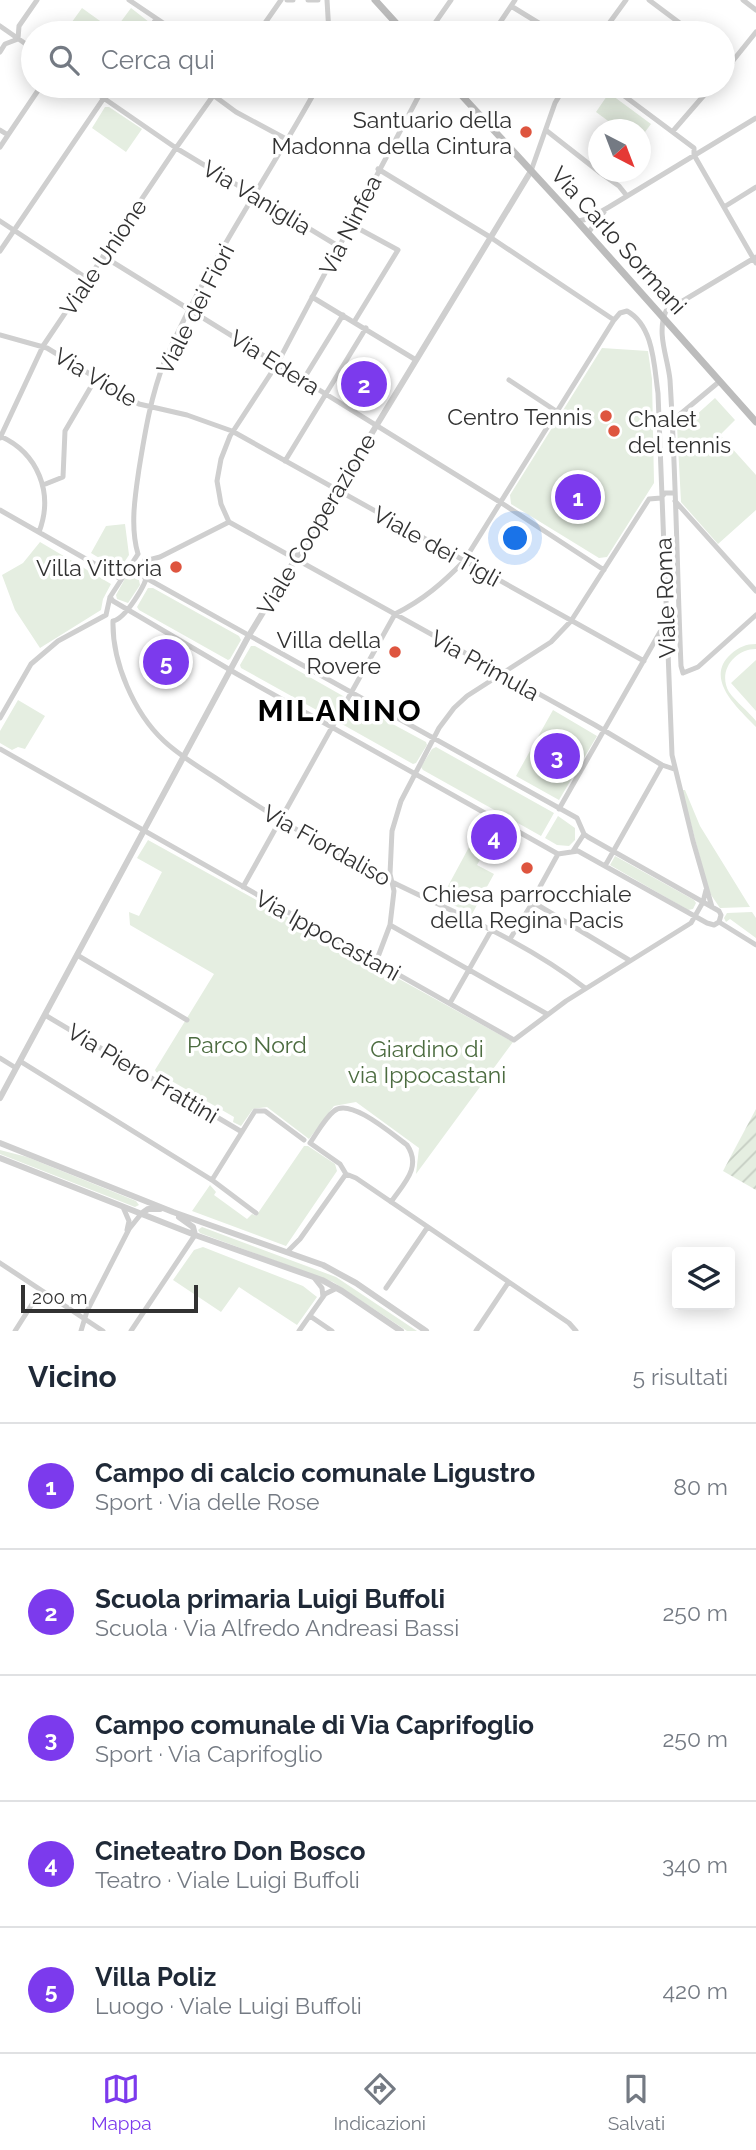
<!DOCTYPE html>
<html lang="it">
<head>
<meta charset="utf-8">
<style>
	:root { --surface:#fff; --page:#f2f2f3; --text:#1f2937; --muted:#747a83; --line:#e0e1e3; --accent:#7c3aed }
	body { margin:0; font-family:Raleway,sans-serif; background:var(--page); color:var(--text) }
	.controls { position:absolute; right:21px; bottom:21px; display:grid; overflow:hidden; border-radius:7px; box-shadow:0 4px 18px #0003 }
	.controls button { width:63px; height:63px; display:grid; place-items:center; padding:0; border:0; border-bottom:2px solid var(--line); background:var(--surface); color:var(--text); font:35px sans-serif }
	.compass { position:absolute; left:588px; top:119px; width:63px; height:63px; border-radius:50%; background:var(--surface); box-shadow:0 4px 18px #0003; rotate:138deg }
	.scale { position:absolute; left:21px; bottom:18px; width:177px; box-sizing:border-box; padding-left:7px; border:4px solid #323232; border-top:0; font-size:19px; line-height:24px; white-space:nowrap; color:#323232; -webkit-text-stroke:5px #fff; paint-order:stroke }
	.you { position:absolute; left:516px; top:539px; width:24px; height:24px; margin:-18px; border:5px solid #fff; border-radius:50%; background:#1a73e8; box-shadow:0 0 0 10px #1a73e833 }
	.badge { display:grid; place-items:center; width:46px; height:46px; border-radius:50%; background:var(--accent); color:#fff; font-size:23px; font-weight:700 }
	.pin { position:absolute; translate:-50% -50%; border:4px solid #fff; box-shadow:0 2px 7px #0006 }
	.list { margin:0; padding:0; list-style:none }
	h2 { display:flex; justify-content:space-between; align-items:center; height:91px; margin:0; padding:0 28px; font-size:30px }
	h2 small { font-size:23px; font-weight:400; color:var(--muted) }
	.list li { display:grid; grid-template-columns:46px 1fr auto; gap:21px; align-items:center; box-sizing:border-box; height:126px; padding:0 28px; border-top:2px solid var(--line) }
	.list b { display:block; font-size:26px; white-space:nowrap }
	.list p { margin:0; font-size:23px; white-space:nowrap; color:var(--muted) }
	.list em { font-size:23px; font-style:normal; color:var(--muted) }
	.icon { flex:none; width:38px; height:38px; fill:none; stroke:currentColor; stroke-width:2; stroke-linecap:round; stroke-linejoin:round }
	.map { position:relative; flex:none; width:756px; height:1331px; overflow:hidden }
	.search { position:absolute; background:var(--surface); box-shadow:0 4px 18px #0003; left:21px; right:21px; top:21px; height:77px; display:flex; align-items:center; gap:18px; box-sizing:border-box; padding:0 24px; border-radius:38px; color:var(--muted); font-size:26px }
	.sheet { height:721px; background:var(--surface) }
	nav { display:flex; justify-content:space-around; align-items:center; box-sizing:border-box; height:98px; border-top:2px solid var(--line); background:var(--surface); font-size:19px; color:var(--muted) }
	nav a { display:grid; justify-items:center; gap:4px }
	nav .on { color:var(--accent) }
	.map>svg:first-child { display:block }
</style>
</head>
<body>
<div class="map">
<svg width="756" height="1331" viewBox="0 0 756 1331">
	<defs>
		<pattern id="garden-furrows" width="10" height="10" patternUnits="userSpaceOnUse" patternTransform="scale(1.75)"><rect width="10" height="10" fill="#e5eee1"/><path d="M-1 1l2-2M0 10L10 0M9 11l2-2" fill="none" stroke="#c5cdc2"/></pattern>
	</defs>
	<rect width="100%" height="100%" fill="#fff"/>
	<path fill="#e5eee1" d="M82,8L114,31L131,8L149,22L142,33H64Z
		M609,93L651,124L645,132L643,130L641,133L640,130L619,129L596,112Z
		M105,107H109L142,129L126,152L92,128Z
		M602,348L648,351L652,379L654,483L607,557L599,558L511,504L510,495Z
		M715,398L735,420L720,435L756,475V510L718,544L681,502L677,426L680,422L684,426Z
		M125,524L129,555L119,570L91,553L106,526Z
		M40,542L111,584L103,599L101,610L40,648L15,610L2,575L23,563Z
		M127,575L139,580L140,585L128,603L117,599L116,595Z
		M148,588H153L239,636L241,640L230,659L228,660L139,610L137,607Z
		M756,644V649C735,649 717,671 729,692C736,702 748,711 756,721V727C739,709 703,679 731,654C739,647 746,644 756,644Z
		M251,646H255L343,696L345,698L334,717L331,718L241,668L240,665Z
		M756,660V711L731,683Z
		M18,700L45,716L25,749L18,747L12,750L0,743V731Z
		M350,701L426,742L427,745L416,763L413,764L340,723L339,721Z
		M553,710L597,736L559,800L516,776Z
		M436,747L554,813L541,836L423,770L421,767L432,749Z
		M682,790H685L700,826L750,907L720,908L709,892Z
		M558,816L575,828V840L569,846L557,845L545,838Z
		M475,836L489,844L477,865L494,874L472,914L441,899Z
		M148,840L513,1042L416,1174L419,1148L356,1102L334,1106L309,1139L267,1107L253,1109L241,1126L233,1122L234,1117L156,1072L155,1070L214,974L130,925L129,912L139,916L162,872L137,858Z
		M615,856L694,900L696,903L693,909L688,910L610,865Z
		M752,912L756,918V938L730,919L726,922L724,918L727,913Z
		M304,1146H308L335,1164L337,1171L286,1246L192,1211L210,1185L216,1192L214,1195L247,1219L252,1214L256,1216Z
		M0,1150L27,1157L136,1201L139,1205L135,1207L0,1154Z
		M202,1227L336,1277L417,1331H407L333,1282L200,1233L198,1230Z
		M203,1247L303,1286L317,1297L297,1325L239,1287L221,1312L173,1280L194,1250Z"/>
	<path fill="url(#garden-furrows)" d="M756,1109V1190L723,1171Z"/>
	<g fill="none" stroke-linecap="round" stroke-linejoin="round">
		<path stroke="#cfcfcf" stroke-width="5" d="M129,0L178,33
			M287,0H293
			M308,0H318
			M327,0L329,33
			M649,0L693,33
			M743,0L756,10
			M511,6L555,33
			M0,26L33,49
			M147,33L156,19
			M258,33L281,0
			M428,33L451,0
			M493,33L515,0
			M602,33L626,0
			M0,52L5,44L18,39L19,26L37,0
			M723,56L732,63
			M723,73L756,32
			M86,86L176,148L338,246
			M424,86L277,364L230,436L221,459L217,481L221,504L229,522L595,725L662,765L674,769
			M611,86L694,148V155L756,263
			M213,95L236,112L288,140
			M0,130L8,135L41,86
			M547,131L598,171
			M673,131L712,86
			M0,147L8,135
			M378,169L490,237L614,320
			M531,171L555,103L565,86
			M599,172L619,186L627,196
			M724,207L756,187
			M0,221L88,279
			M578,221L588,219L609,207L756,118
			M350,224L398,250L354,322
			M588,233L604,212
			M0,251L112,86
			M103,256L500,502L604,570
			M756,257L666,311C656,333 668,358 670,380C676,475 677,571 681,666L683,673L698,667L756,615
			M312,297L416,360
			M0,335L47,348L139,404L187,415L232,431L644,661
			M303,380L343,315
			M509,380L556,411
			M672,421L720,381
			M0,436C38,453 54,493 39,532
			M0,438L43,346L176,148L220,86
			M285,461L366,328
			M43,485L63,477L65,431L96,378
			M675,501L756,591
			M0,510L121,579
			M138,554C130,527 135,496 139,469C145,432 151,395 165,360C207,264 268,177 318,86
			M145,561L160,557L229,522
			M126,570L146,578L577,818L584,834L588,837L719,911L721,915L719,922
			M110,597L113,601L237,674L558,854L578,851L707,923L714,925L719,922
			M106,615L110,597L138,554
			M113,621C112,662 134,713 164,741C183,759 208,772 229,787C281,822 334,852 390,881C457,914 526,942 585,988
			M113,621C125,619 147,584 148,571C149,565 148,565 145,560
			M0,718L31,664L58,641L106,615
			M0,749L514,1040L566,1001L691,923L703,902L706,890
			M559,809L660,632L667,630
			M573,851L584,834
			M605,866L662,765
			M243,887L395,614C423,600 443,583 464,561L614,320L620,313L627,311C654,326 654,366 658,393L672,755L693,841L712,907
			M536,904L629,960
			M536,904V894L558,854
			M719,922L756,945
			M390,925L547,1014
			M510,939L531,905L536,904
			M77,955L187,1020
			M376,962L390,925L394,891L390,874L392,831L401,801L439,728L454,708L467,696L551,642L571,621L649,499L661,498L665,493H674
			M450,1003L492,929
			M45,1015L242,1132
			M0,1058L16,1068
			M20,1061L212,1180L256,1213
			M346,1174L356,1178L569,1323L576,1331
			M346,1174L340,1164L310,1143C317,1133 325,1118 334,1111C350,1097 393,1135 407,1145C422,1167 404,1183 391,1202
			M212,1180L255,1111H265L304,1140
			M123,1207L129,1221L127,1230
			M287,1252L300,1239L346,1174
			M0,1263L103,1331
			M315,1279L322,1288L323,1297
			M386,1288L427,1228
			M310,1316L332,1331
			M15,1331L41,1290
			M81,1331L87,1311L129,1229L141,1214
			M131,1331L195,1235
			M299,1331L325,1294L337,1288
			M476,1331L508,1283"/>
		<path stroke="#cfcfcf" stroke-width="6" d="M0,1098L248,637L531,171
			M0,1143L173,1212L323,1265L356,1283L426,1331
			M0,1158L195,1235L322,1280L342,1291L401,1331
			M141,1214L148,1209H160
			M179,1217L193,1227L195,1235"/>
		<path stroke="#bcbcbc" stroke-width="7" d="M375,0L405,33
			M453,86L570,213L756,422"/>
	</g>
	<g fill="#de553f" stroke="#fff" stroke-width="2.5">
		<circle cx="526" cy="132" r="7"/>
		<circle cx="606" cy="416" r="7"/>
		<circle cx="614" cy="431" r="7"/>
		<circle cx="176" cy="567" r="7"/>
		<circle cx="395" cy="652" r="7"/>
		<circle cx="527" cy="868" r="7"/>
	</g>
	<g text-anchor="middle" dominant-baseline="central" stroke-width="7" stroke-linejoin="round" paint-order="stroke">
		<g font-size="23" fill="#323232" stroke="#fff" text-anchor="end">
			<text x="512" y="119">Santuario della<tspan x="512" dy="26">Madonna della Cintura</tspan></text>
			<text x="592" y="416">Centro Tennis</text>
			<text x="628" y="418" text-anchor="start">Chalet<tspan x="628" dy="26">del tennis</tspan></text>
			<text x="162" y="567">Villa Vittoria</text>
			<text x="381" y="639">Villa della<tspan x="381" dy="26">Rovere</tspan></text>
			<text x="527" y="893" text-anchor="middle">Chiesa parrocchiale<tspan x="527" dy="26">della Regina Pacis</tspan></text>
		</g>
		<g font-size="23" fill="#323232" stroke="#fff">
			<text transform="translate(257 197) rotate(31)">Via Vaniglia</text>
			<text transform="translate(350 225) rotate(-63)">Via Ninfea</text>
			<text transform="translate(619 240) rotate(48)">Via Carlo Sormani</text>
			<text transform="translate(103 257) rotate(-56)">Viale Unione</text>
			<text transform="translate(195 309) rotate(-63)">Viale dei Fiori</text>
			<text transform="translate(275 362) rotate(32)">Via Edera</text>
			<text transform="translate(96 377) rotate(31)">Via Viole</text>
			<text transform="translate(316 524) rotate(-59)">Viale Cooperazione</text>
			<text transform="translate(437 546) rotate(29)">Viale dei Tigli</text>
			<text transform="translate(665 598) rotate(-92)">Viale Roma</text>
			<text transform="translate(485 665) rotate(29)">Via Primula</text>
			<text transform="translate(327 845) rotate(29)">Via Fiordaliso</text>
			<text transform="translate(328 935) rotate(29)">Via Ippocastani</text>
			<text transform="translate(143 1073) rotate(31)">Via Piero Frattini</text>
		</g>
		<g font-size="23" fill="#4c6c40" stroke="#fff">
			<text x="247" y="1044">Parco Nord</text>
			<text x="427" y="1048">Giardino di<tspan x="427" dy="26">via Ippocastani</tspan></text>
		</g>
		<g font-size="30" font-weight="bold" letter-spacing="2" fill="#000" stroke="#fff">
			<text x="340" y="710">MILANINO</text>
		</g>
	</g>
</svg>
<div class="controls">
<button><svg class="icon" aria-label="layers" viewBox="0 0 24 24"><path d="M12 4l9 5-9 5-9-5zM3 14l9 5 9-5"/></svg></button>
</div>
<svg class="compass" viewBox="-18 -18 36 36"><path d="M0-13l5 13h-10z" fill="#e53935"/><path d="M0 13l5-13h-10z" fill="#747a83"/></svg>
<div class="scale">200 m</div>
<div class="you"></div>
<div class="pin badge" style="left:578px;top:497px">1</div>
<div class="pin badge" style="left:364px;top:384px">2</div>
<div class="pin badge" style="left:557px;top:756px">3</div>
<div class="pin badge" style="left:494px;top:837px">4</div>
<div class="pin badge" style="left:166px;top:662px">5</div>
<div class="search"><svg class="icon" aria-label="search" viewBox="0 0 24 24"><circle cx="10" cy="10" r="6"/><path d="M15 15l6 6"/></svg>Cerca qui</div>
</div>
<section class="sheet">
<h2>Vicino<small>5 risultati</small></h2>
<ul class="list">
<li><span class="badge">1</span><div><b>Campo di calcio comunale Ligustro</b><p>Sport · Via delle Rose</p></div><em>80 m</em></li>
<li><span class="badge">2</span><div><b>Scuola primaria Luigi Buffoli</b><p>Scuola · Via Alfredo Andreasi Bassi</p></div><em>250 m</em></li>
<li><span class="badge">3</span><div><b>Campo comunale di Via Caprifoglio</b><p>Sport · Via Caprifoglio</p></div><em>250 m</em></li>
<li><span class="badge">4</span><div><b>Cineteatro Don Bosco</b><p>Teatro · Viale Luigi Buffoli</p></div><em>340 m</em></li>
<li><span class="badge">5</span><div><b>Villa Poliz</b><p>Luogo · Viale Luigi Buffoli</p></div><em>420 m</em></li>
</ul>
</section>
<nav>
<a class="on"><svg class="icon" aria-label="map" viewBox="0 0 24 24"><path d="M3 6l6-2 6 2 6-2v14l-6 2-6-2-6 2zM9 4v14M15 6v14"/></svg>Mappa</a>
<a><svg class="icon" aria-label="directions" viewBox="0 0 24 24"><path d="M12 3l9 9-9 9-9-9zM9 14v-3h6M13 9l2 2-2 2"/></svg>Indicazioni</a>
<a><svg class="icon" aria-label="saved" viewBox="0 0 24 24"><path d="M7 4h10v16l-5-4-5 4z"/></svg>Salvati</a>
</nav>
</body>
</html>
